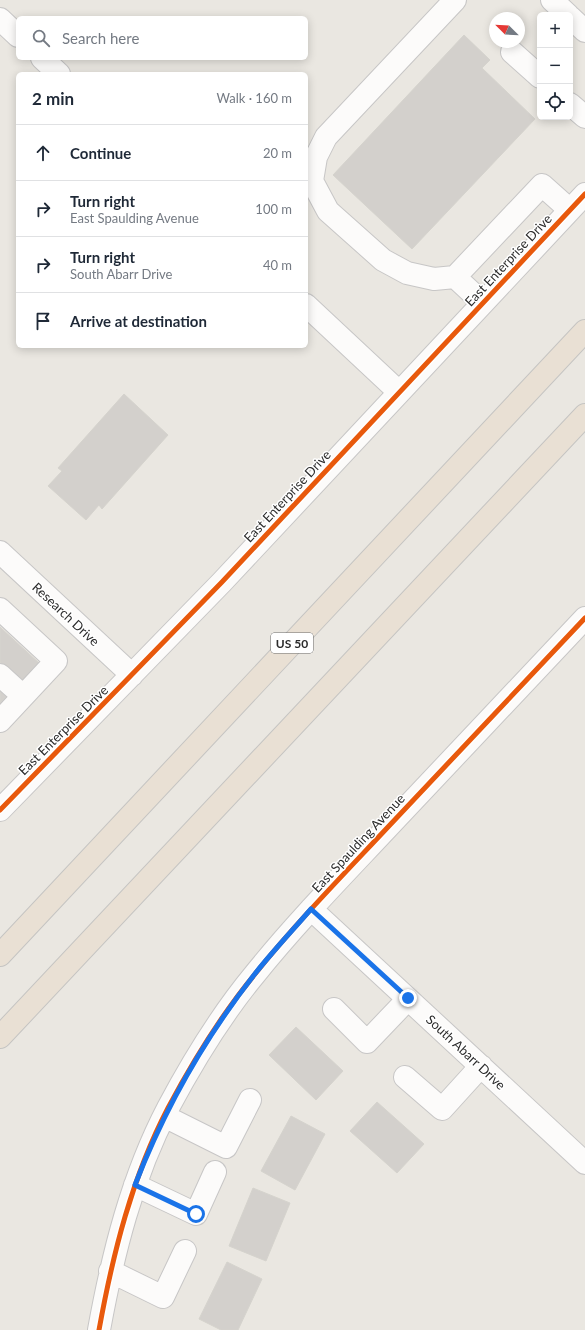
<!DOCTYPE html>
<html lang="en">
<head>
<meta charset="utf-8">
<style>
	:root { --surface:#fff; --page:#f6f6f7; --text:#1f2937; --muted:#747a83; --line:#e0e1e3 }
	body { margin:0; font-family:Lato,sans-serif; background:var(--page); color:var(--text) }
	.controls { position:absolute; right:12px; top:12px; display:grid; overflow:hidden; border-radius:6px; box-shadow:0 2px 10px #0003 }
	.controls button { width:36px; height:36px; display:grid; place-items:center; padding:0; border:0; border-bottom:1px solid var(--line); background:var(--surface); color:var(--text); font:20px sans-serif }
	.compass { position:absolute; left:489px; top:12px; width:36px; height:36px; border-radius:50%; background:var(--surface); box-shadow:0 2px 10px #0003; rotate:294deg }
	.stop { position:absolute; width:12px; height:12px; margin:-9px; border:3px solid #1a73e8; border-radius:50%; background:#fff }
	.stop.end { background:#1a73e8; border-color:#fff; box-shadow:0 1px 4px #0008 }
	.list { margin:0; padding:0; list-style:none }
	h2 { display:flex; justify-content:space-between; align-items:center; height:52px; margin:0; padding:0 16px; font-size:17px }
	h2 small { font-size:13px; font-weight:400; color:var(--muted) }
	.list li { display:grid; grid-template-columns:26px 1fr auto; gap:12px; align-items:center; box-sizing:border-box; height:56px; padding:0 16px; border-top:1px solid var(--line) }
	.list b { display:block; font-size:15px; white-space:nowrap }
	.list p { margin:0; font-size:13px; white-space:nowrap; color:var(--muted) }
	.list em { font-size:13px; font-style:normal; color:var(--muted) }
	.icon { flex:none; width:22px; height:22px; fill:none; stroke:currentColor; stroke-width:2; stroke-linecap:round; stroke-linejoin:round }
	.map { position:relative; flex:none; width:585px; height:1330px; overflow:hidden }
	.search { position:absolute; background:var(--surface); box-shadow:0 2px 10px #0003; left:16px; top:16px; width:292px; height:44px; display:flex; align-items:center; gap:10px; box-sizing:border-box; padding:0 14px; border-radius:6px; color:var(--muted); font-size:15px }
	.panel { position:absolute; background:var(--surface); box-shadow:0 2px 10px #0003; left:16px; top:72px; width:292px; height:276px; border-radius:6px }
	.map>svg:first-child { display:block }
</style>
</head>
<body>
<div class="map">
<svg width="585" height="1330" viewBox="0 0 585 1330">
	<rect width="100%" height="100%" fill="#eae7e1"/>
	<path fill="#d3d0cc" stroke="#d5d3cd" d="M464,35L490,60L482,68L535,119L412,249L333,175Z
		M124,394L168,435L102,509L99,505L86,520L48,486L62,471L58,468Z
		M0,627L39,663L21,682L0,662Z
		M0,688L8,695L0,704Z
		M296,1027L343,1071L316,1100L269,1055Z
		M377,1102L424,1144L397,1173L350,1131Z
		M291,1116L325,1134L295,1190L261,1171Z
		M253,1188L290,1203L266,1261L229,1246Z
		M227,1262L262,1279L238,1330H221L199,1319Z"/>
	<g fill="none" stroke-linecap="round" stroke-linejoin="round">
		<g stroke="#c7c6c6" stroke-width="24">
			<path id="minor" d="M455,0L326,137L316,157L312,181L328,211L383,260L407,273L434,279L455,277L483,303
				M552,0L568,15
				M570,17L585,31
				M0,19L18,36
				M512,52L540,77
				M42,58L59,74
				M570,104L585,117
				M455,277L542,185L570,210
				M306,305L399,392
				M0,552L132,675
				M0,609L56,661L0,721
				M0,675L23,696
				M0,810L222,582L585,194
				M311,909L585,1163
				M334,1009L367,1042L408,999
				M405,1077L442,1109L481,1066
				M164,1116L226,1147L250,1100
				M135,1185L196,1214L215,1172
				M110,1271L163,1297L185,1251
				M99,1330C113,1253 132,1177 168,1108C193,1061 221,1015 255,974C296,923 343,875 388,827C454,757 519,688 585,618"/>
		</g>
		<g stroke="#c5c4c2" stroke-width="24">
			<path id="highway" d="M0,955L585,331
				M0,1037L585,415"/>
		</g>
		<use href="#minor" stroke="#fcfbfa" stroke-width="22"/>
		<use href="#highway" stroke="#e9e0d4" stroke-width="22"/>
		<g stroke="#fff" stroke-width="8">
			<path id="cycleway" d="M0,810L222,582L585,194
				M99,1330C113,1253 132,1177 168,1108C193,1061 221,1015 255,974C296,923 343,875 388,827C454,757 519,688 585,618"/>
		</g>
		<use href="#cycleway" stroke="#e8590c" stroke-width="5"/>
	</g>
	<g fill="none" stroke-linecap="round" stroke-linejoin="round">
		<path stroke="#1a73e8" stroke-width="5" d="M196,1214L135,1185C164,1110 204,1039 254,975C272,952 292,931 311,909L408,998"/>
	</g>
	<g text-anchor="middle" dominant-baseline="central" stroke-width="3" stroke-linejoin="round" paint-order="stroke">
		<rect fill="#fff" stroke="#6b6b6b" stroke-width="1" x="271" y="633" width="42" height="20" rx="3"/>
		<g font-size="12" font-weight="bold" fill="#2b2b2b">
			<text x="292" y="643">US 50</text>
		</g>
		<g font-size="13" fill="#2b2b2b" stroke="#fff">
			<text transform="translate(508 260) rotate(-47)">East Enterprise Drive</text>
			<text transform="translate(287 496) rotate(-47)">East Enterprise Drive</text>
			<text transform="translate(66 614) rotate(43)">Research Drive</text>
			<text transform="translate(63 730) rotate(-45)">East Enterprise Drive</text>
			<text transform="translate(358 843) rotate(-47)">East Spaulding Avenue</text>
			<text transform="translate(466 1052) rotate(43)">South Abarr Drive</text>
		</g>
	</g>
</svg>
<div class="controls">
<button>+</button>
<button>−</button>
<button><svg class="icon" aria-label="locate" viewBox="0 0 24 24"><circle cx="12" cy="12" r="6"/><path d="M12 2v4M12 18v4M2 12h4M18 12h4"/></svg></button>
</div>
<svg class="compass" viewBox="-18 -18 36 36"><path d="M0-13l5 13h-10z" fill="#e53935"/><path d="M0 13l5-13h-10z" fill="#747a83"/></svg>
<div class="stop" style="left:196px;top:1214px"></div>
<div class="stop end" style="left:408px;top:998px"></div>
<div class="search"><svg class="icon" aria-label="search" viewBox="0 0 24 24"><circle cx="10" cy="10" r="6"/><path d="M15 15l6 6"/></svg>Search here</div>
<section class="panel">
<h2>2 min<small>Walk · 160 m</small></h2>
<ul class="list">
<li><svg class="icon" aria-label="ahead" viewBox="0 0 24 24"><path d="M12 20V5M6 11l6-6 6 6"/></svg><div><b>Continue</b></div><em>20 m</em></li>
<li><svg class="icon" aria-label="right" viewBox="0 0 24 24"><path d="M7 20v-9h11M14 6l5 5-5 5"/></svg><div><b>Turn right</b><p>East Spaulding Avenue</p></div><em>100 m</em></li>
<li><svg class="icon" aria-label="right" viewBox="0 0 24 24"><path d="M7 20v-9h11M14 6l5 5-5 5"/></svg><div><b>Turn right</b><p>South Abarr Drive</p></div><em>40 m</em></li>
<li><svg class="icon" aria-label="arrive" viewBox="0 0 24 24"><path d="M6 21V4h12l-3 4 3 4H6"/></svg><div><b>Arrive at destination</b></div></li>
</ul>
</section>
</div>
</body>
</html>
